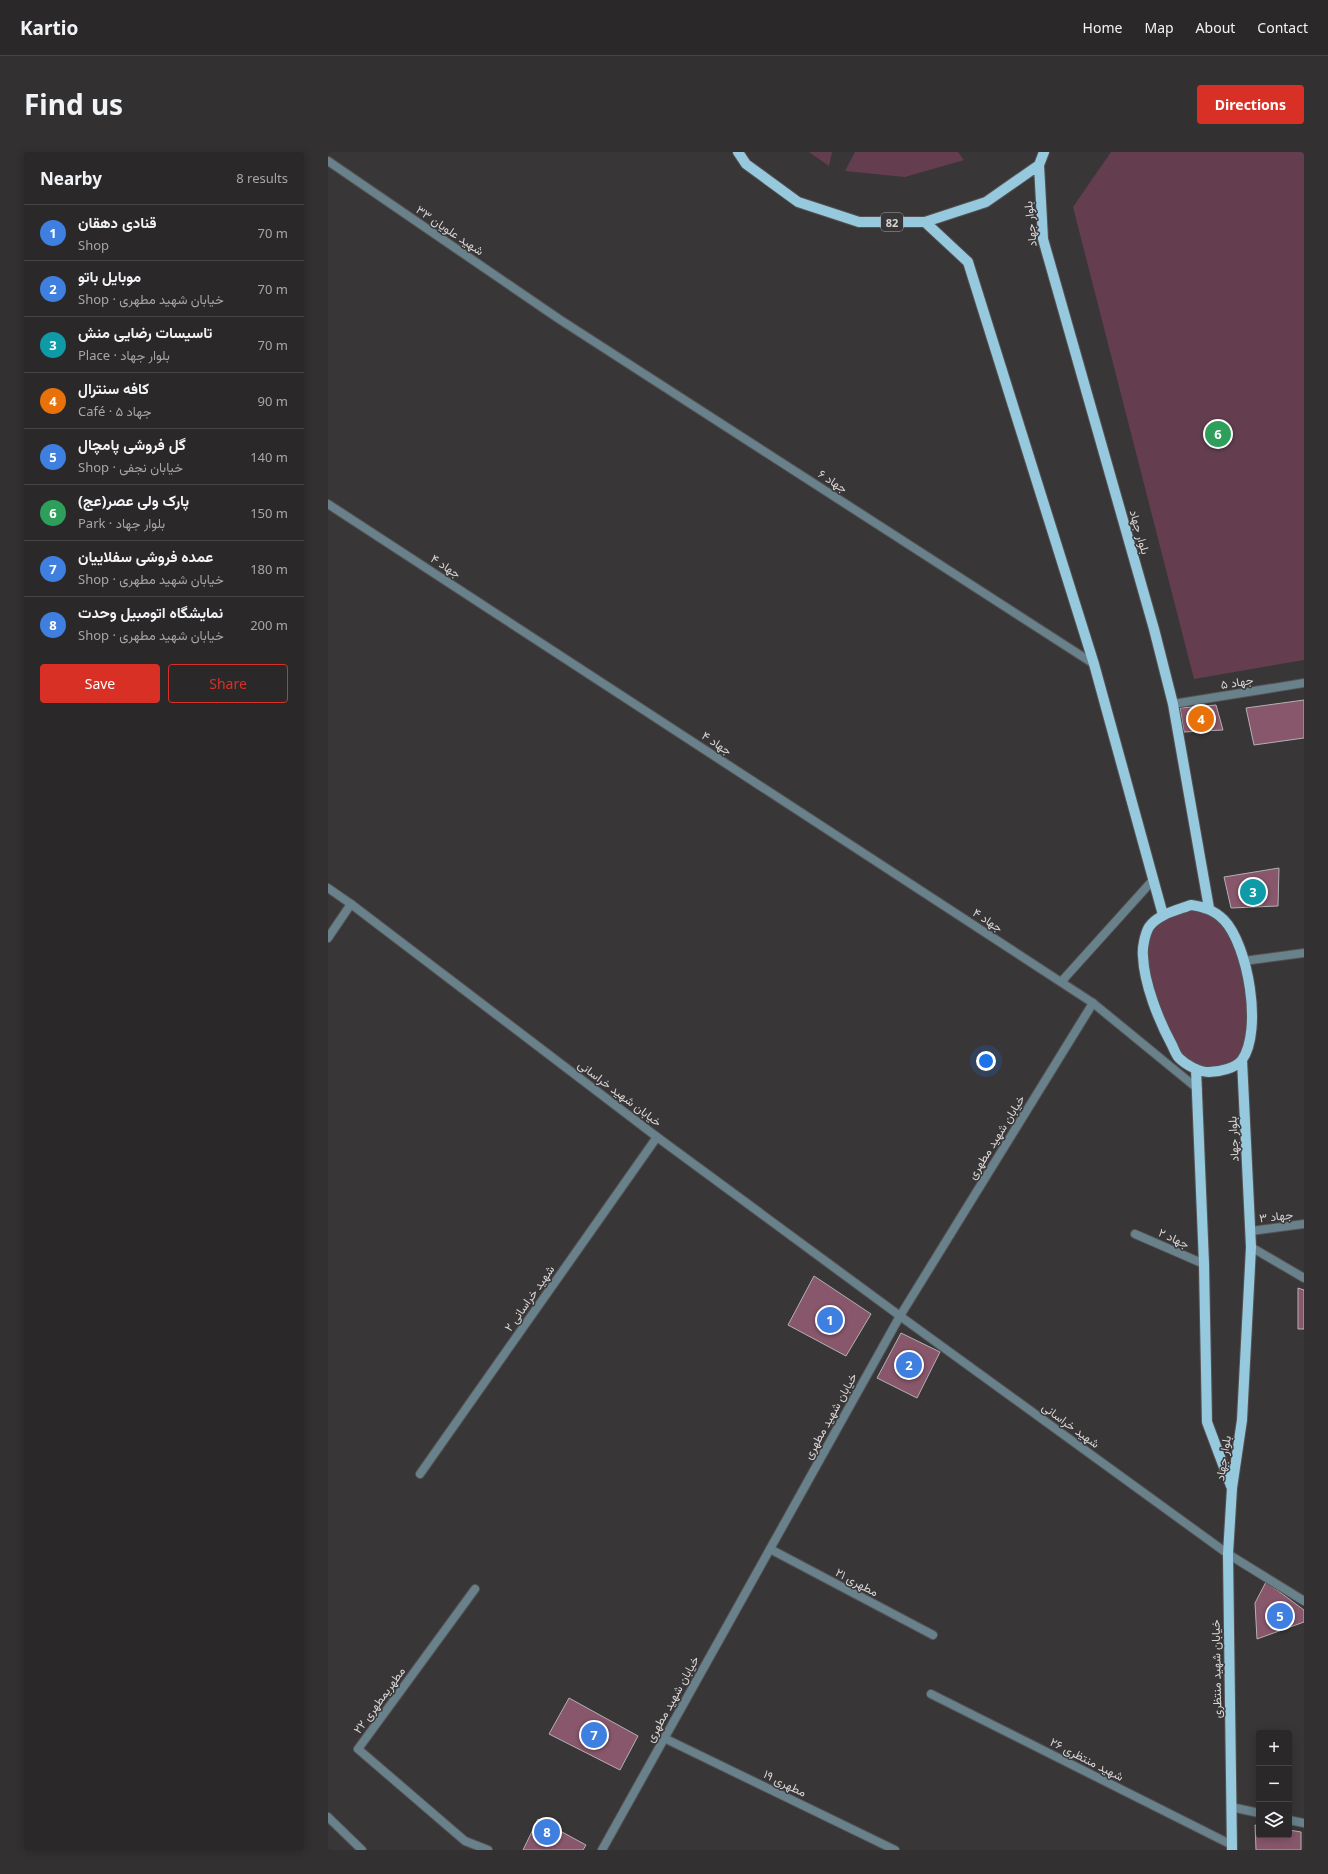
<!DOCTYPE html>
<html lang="en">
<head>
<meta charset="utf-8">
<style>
	:root { --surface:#2b2829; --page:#333031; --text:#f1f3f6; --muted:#a6a6a8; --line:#474446; --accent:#d93025 }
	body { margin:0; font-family:"Noto Sans",Vazirmatn,sans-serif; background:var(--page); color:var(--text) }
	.controls { position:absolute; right:12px; bottom:12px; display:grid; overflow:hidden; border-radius:4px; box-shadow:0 2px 10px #0003 }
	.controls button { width:36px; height:36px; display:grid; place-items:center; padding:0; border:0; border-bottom:1px solid var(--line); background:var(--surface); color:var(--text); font:20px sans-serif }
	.you { position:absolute; left:658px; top:909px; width:14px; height:14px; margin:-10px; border:3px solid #fff; border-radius:50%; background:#1a73e8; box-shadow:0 0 0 6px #1a73e833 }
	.badge { display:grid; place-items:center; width:26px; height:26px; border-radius:50%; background:var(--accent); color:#fff; font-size:13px; font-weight:700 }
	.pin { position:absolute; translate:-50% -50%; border:2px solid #fff; box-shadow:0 1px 4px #0006 }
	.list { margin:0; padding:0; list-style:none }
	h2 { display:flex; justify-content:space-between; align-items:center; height:52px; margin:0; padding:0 16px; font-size:17px }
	h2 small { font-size:13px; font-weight:400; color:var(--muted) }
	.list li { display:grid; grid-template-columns:26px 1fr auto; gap:12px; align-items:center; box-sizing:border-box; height:56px; padding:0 16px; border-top:1px solid var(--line) }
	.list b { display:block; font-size:15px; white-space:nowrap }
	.list p { margin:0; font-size:13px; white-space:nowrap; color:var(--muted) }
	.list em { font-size:13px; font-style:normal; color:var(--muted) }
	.actions { display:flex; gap:8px; padding:12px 16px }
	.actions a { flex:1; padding:9px 0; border:1px solid var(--accent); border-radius:4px; text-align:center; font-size:14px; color:var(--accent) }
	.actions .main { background:var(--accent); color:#fff }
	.icon { flex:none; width:22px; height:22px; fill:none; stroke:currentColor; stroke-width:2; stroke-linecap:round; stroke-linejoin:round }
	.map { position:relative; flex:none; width:976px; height:1698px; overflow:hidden; border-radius:4px }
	header { display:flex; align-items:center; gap:24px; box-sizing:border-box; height:56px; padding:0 20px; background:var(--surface); border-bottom:1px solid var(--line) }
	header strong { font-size:19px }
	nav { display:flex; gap:22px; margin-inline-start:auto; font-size:14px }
	.intro { display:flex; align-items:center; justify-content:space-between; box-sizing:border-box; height:96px; padding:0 24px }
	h1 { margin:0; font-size:28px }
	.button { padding:10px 18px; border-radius:4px; background:var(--accent); color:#fff; font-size:14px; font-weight:700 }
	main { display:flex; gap:24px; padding:0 24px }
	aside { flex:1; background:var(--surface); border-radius:4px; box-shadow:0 2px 10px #0003 }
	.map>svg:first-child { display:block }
</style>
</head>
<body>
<header>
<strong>Kartio</strong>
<nav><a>Home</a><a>Map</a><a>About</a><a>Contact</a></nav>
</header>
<div class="intro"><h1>Find us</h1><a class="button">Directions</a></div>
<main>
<aside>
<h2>Nearby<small>8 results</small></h2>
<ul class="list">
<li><span class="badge" style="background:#3f7fe0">1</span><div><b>قنادی دهقان</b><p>Shop</p></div><em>70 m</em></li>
<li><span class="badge" style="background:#3f7fe0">2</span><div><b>موبایل باتو</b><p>Shop · خیابان شهید مطهری</p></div><em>70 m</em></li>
<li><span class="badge" style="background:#0f9aa8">3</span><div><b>تاسیسات رضایی منش</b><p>Place · بلوار جهاد</p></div><em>70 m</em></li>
<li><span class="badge" style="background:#e8710a">4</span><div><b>کافه سنترال</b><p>Café · جهاد ۵</p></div><em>90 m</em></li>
<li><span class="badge" style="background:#3f7fe0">5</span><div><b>گل فروشی پامچال</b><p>Shop · خیابان نجفی</p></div><em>140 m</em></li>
<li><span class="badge" style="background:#2e9e5b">6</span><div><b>پارک ولی عصر(عج)</b><p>Park · بلوار جهاد</p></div><em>150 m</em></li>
<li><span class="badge" style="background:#3f7fe0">7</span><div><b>عمده فروشی سفلاییان</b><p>Shop · خیابان شهید مطهری</p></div><em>180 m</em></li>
<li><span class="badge" style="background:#3f7fe0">8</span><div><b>نمایشگاه اتومبیل وحدت</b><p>Shop · خیابان شهید مطهری</p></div><em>200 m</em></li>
</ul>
<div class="actions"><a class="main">Save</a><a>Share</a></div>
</aside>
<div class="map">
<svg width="976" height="1698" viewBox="0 0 976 1698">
	<rect width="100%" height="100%" fill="#393637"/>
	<path fill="#643e4f" d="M481,0H504L501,14Z
		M527,0H630L636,8L577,25L517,19Z
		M783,0H976V508L866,527L745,55Z
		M864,756C874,760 886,762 893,771C897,775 901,781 904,786C915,809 935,897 904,912C887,920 867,916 853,903C849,900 847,892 845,887C833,862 821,833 819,804C818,797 821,784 824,777C829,766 853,760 864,756Z"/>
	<path fill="#88576c" stroke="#b5b1b2" d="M976,548V586L926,593L918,556Z
		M888,553L895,578L856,580L852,556Z
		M951,716L950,754L903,756L896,725Z
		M486,1124L543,1162L518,1204L460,1173Z
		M970,1136L976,1138V1177H970Z
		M573,1181L612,1200L589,1246L549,1226Z
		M938,1430L976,1458V1470L929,1487L927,1451Z
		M241,1546L310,1584L292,1618L221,1582Z
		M210,1667L258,1693L255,1698H195Z
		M927,1673L931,1674V1683H961V1678L973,1680V1698H928Z"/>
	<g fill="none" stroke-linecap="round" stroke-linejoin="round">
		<g stroke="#555253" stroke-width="10">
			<path id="minor" d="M0,9L231,167L766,512
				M0,352L765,851L870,937
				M845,552L976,531
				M0,786L23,752
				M733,830L825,728
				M923,1079L976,1072
				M807,1082L876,1112
				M923,1095L976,1126
				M92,1322L329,985
				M442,1397L605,1483
				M147,1437L30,1597L137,1689L160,1698
				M603,1542L904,1693
				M336,1586L567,1698
				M903,1655L931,1661
				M0,1665L34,1698
				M961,1668L976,1671"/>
		</g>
		<g stroke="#555253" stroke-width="10">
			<path id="tertiary" d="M0,736L23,752L329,985L572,1164L900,1402L976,1449
				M916,809L976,801
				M274,1698L572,1164L765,851"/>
		</g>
		<g stroke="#555253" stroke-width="12">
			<path id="primary" d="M410,0L418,12L470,50L531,70H597L658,50L711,13L716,0
				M711,13L715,87L826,477L845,552L881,756
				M597,70L640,110L766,512L835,763
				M863,753C876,755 886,758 896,768C920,793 935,878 914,908C908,916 891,920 881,920C871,920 858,913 851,906C848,903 846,897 844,893C831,869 816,832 815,804C814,796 817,782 821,775C830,762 850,758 863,753Z
				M868,917L876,1112L879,1270L903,1334
				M904,1698L900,1402L904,1336L914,1268L923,1095L914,908"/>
		</g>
		<use href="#minor" stroke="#68818b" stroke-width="8"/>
		<use href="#tertiary" stroke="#68818b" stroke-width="8"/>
		<use href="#primary" stroke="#96c9de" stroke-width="10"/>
	</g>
	<g text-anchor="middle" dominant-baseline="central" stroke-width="3" stroke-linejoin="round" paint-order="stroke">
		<rect fill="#393637" stroke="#a7a5a6" stroke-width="1" x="553" y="61" width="22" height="18" rx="3"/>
		<g font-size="11" font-weight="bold" fill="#d6d4d5">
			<text x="564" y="70">82</text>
		</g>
		<g font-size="12" fill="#d6d4d5" stroke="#393637">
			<text transform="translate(702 72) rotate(-96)">بلوار جهاد</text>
			<text transform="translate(122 78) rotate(34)">شهید علویان ۳۳</text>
			<text transform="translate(505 329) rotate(33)">جهاد ۶</text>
			<text transform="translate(812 380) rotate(74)">بلوار جهاد</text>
			<text transform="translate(118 414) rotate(33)">جهاد ۴</text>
			<text transform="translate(909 530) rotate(-9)">جهاد ۵</text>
			<text transform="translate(389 591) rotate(33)">جهاد ۴</text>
			<text transform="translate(660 768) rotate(33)">جهاد ۴</text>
			<text transform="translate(292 941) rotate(37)">خیابان شهید خراسانی</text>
			<text transform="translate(668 985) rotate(-58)">خیابان شهید مطهری</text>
			<text transform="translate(905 987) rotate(-93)">بلوار جهاد</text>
			<text transform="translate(948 1064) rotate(-7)">جهاد ۳</text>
			<text transform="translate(846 1086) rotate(24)">جهاد ۲</text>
			<text transform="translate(201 1146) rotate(-55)">شهید خراسانی ۲</text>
			<text transform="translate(502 1264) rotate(-61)">خیابان شهید مطهری</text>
			<text transform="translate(743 1273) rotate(36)">شهید خراسانی</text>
			<text transform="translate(895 1306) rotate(-81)">بلوار جهاد</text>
			<text transform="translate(529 1430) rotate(28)">مطهری ۲۱</text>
			<text transform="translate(888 1517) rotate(-91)">خیابان شهید منتظری</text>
			<text transform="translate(344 1547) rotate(-61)">خیابان شهید مطهری</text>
			<text transform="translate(51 1548) rotate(-54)">مطهریمطهری ۲۲</text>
			<text transform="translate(759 1607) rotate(27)">شهید منتظری ۲۶</text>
			<text transform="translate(457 1631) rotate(26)">مطهری ۱۹</text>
		</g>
	</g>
</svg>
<div class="controls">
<button>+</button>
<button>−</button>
<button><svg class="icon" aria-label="layers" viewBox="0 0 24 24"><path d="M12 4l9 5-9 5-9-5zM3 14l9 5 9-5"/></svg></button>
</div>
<div class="you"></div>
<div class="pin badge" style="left:502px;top:1168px;background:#3f7fe0">1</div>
<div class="pin badge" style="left:581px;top:1213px;background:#3f7fe0">2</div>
<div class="pin badge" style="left:925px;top:740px;background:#0f9aa8">3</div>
<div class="pin badge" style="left:873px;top:567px;background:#e8710a">4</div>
<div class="pin badge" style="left:952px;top:1464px;background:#3f7fe0">5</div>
<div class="pin badge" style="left:890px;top:282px;background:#2e9e5b">6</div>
<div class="pin badge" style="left:266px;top:1583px;background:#3f7fe0">7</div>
<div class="pin badge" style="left:219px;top:1680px;background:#3f7fe0">8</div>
</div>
</main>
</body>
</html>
